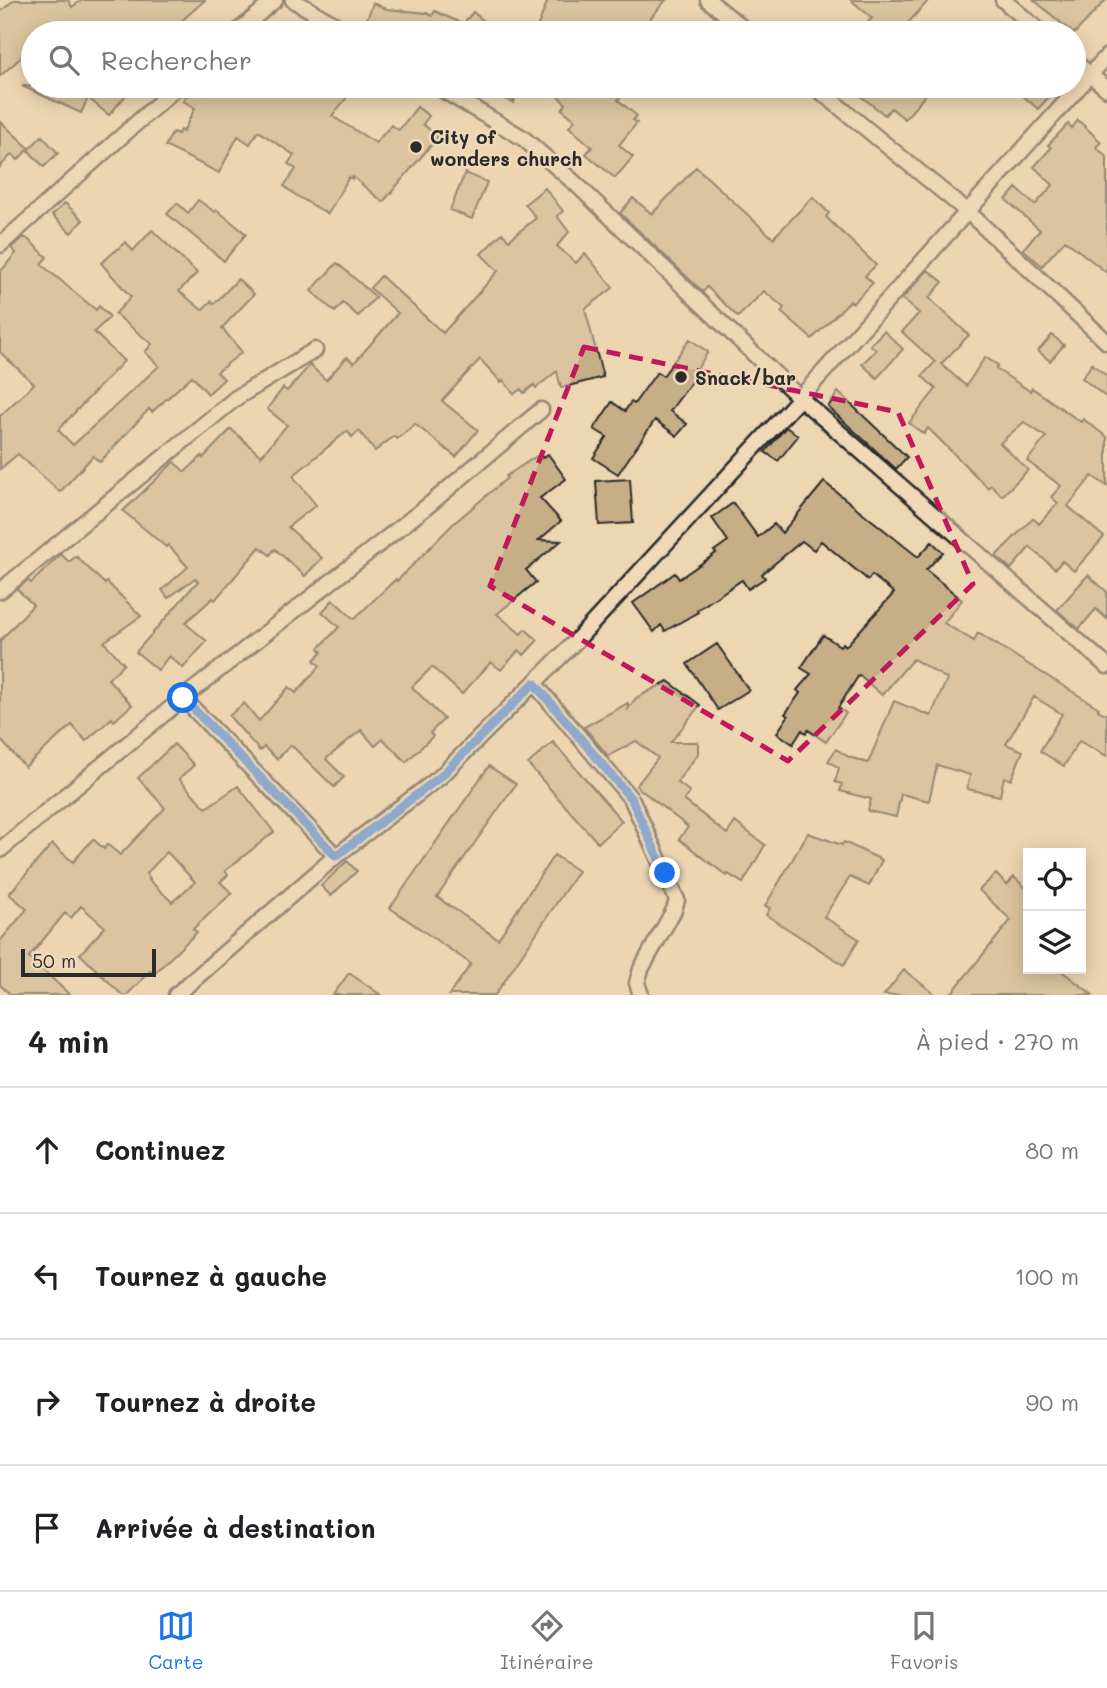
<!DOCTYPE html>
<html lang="fr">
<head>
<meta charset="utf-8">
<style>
	:root { --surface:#fff; --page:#f2f2f2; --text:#202124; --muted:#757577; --line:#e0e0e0; --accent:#1a73e8 }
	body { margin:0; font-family:Mali,sans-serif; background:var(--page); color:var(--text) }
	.controls { position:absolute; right:21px; bottom:21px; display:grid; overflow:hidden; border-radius:0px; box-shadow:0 4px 18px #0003 }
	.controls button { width:63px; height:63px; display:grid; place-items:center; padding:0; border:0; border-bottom:2px solid var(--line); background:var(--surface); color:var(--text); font:35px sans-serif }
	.scale { position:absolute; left:21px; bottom:18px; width:135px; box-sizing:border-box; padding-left:7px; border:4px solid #2b2b2b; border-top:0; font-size:19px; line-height:24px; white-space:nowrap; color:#2b2b2b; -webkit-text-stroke:5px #f0d9b9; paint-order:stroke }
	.stop { position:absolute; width:21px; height:21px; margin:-16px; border:5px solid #1a73e8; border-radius:50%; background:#fff }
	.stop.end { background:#1a73e8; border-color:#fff; box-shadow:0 2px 7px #0008 }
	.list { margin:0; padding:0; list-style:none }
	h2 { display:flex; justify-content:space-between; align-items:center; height:91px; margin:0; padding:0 28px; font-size:30px }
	h2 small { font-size:23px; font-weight:400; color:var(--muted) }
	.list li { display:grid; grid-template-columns:46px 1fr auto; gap:21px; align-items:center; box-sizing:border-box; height:126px; padding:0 28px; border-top:2px solid var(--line) }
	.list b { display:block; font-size:26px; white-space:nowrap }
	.list em { font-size:23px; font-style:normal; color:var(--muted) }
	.icon { flex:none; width:38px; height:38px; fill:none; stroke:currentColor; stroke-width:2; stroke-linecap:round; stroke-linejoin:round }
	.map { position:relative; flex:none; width:1107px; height:995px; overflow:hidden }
	.search { position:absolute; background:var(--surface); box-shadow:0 4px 18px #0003; left:21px; right:21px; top:21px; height:77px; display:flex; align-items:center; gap:18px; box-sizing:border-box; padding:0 24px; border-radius:38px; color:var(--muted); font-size:26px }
	.sheet { height:595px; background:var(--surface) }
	nav { display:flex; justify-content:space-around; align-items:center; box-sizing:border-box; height:98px; border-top:2px solid var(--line); background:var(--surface); font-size:19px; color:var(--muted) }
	nav a { display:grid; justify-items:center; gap:4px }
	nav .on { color:var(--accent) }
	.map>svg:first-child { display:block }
</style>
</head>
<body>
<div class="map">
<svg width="1107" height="995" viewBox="0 0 1107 995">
	<rect width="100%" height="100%" fill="#edd6b2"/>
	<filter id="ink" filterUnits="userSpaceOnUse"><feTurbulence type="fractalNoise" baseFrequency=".0143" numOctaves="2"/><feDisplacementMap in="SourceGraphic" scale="14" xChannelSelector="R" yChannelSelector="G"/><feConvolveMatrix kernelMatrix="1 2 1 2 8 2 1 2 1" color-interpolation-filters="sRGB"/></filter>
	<g filter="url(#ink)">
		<path fill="#c6af87" stroke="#2b2b2b" stroke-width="2" fill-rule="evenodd" d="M14,0H68L72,7L82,0H205L168,33H33V47L0,76V12Z
			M548,0H666L638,33H535Z
			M851,0H929L899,33H858L872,18Z
			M1034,0H1106L1074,34Z
			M373,3L387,9L427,13L432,16L435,11L463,24L473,12L498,33H390L365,24Z
			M22,86H134L109,115L88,98L81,113Z
			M198,86H356L332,116L376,143L391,125L399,130L417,107L429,116L423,124L438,137L383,202L353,177L352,179L349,177L328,214L297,196L284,186L296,169L288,164L294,155L258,131L250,144L238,136L219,173L165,146L173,132L178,134L180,130L183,132L195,108L183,101L191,88L193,90Z
			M478,86H517L514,103Z
			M567,86H615L623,94L618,100L637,116L633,120L637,123L619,145L633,157L615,178L586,154L592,147L569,127L575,120L562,109L566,104L558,96Z
			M848,86H933L905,119L891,108L885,115Z
			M1012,86H1059L1038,109Z
			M1078,120L1101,142L1096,147L1107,157V273L1065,240L1042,266L1023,249L1040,230L1006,200L1016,188L1035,205L1053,185L1034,167L1051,148L1048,145L1068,124L1072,128Z
			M0,121L29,148L18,160L12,154L0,167Z
			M42,136L58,153L44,167L28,150Z
			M696,167L773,238L813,197L829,213L826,217L876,265L865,276L873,283L853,303L850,301L812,339L781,312L784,308L764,291L738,317L707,287L703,292L620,213L633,198L652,214Z
			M465,173L487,182L472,219L450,210Z
			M545,188L563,211L557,216L569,232L557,246L576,263L585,253L613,288L585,309L603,377L561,388L557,371L536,388L534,385L524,393L521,389L514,394L503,380L501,382L480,359L442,401L478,430L456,457L415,424L397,439L394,436L375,451L359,431L352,437L347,431L293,476L316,505L288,527L322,558L305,576L275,549L270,555L260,547L215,600L213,598L185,623L207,641L183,668L169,656L158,670L136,652L198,581L195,578L168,598L162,590L188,567L168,545L166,547L123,511L174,462L185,472L202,456L203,458L231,429L261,456L287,425L267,409L283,388L287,391L310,365L326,380L347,357L354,363L398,313L370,288L381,276L443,333L498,271L481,254L502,233L509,240L536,218L525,204Z
			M198,200L215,212L217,210L246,234L224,261L167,214L177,203L188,213Z
			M65,203L83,220L71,233L52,215Z
			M152,230L197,273L179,291L202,310L211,301L214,304L238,279L254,294L222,328L242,352L217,372L224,379L208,394L192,376L152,412L149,409L100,462L93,456L60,492L18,454L0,469V416L34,384L0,352V272L16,253L11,248L24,237L29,240L47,257L41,264L96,310L99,306L110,317L94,332L124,361L58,430L73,445L159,366L145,352L152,344L115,314L131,297L101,263L126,242L133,251Z
			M337,263L376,297L358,316L343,303L335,312L311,291Z
			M928,270L943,282L929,298L969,335L941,364L966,386L985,357L998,365L996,369L1030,391L1032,388L1081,422L1083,419L1107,437V486L1092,476L1068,506L1104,537L1074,571L1062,561L1055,569L1030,547L1011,569L996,556L1033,518L1039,524L1058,503L1051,497L1061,486L1027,461L1046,437L1024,422L1000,443L1028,470L1002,496L991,485L988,488L928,428L924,434L909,423L936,389L922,376L935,362L902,332L919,313L902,299Z
			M884,331L903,349L877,378L862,364L876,350L870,345Z
			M1052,335L1064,345L1050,361L1038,351Z
			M690,339L708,352L693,375L695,377L670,411L687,424L677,436L655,420L618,474L593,458L607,437L594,429L612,402L625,411L631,402L634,404L657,372L663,376Z
			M1092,364L1107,376V398L1082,378Z
			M838,392L907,457L896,469L828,407Z
			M786,427L798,436L778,461L765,452Z
			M540,454L542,458L548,454L566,479L540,498L561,521L539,540L561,541L526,570L536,582L497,614L521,634L525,629L538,640L524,655L519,650L501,670L491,662L462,694L432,667L412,687L444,719L430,733L433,736L406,762L383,739L375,746L361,730L326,759L344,777L334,787L291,745L277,759L264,747L260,751L229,716L244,703L259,721L289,687L296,693L320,666L314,660L322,652L319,648L339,627L322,612L333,600L354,619L396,579L397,581L453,524L507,478L506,476Z
			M630,479L633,523L599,525L596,481Z
			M824,482L918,557L932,542L943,552L926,570L962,600L944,623L974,641L978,633L1099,708L1098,710L1107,715V756L1079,741L1064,766L1040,751L1062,714L1034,697L1006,744L1023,751L1011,780L1004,777L1000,796L967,789L970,775L937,765L929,801L901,794L896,817L868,811L871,799L840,791L842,784L835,782L839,768L828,761L836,749L849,757L868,763L894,701L931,716L947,679L913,659L882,695L859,675L838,708L846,713L826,742L808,730L806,733L802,730L793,744L777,733L788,716L785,714L800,693L797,690L811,674L801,668L823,635L840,646L843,643L846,646L894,593L872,575L868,580L821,541L814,550L802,541L762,574L765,578L748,589L742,580L697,610L698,612L665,631L661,625L654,632L633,603L675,573L679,579L716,553L714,551L728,541L712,518L733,503L758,537L774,524L782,533Z
			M61,554L69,562L76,556L105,584L107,582L141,616L104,642L124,664L108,679L132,705L114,721L112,718L86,741L72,725L25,767L0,739V641L33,605L17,589L28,580L31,583Z
			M1088,575L1107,592V619L1096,609L1079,629L1057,610Z
			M717,644L749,690L718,710L687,664Z
			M668,681L700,705L671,742H698V754L677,782L690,792L684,800L727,834L735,822L765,845L743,883L728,874L727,876L679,839L688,827L636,786L658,758L636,741L608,756L584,727L628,703V709L636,698Z
			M553,742L622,821L598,843L528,764Z
			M174,744L194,765L179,779L206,808L238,786L274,832L225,871L228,875L220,882L232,893L193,929L197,932L154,974L150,971L127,995H122L80,954L105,927L81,906L71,918L65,913L29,957L70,995H11L0,985V941L27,909L9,894L52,844L73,862L93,839L104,849L107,844L120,855L165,808L138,778ZM167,852L195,882L172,902L149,880L150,878L146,874Z
			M489,766L516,784L437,897L498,939L554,855L578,871L495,995H449L471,964L390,908Z
			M808,833L842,845L844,842L882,860L869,886L850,877L824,917L859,939L844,965L766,915L770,908L765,906Z
			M347,861L357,871L331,896L321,886Z
			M996,874L1007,885L1014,877L1028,890V969H1059L1093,995H950L1011,920L979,890Z
			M904,970L936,995H884Z
			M349,973L381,995H333Z"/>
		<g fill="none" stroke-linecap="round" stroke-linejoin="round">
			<g stroke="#2b2b2b" stroke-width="19">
				<path id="street" d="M293,0L349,33
					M708,0L749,33
					M1003,0L1042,33
					M236,33L275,0
					M1074,61L1107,89
					M436,86L523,138L576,184L800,398L1107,666
					M814,86L968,212L1107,342
					M0,245L178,86
					M0,591L236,398L315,350
					M534,683L632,800L677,900L674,910L641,969L637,983L641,995
					M183,698L336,856
					M0,850L183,698L430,504L541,410
					M176,995L336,856L440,777L575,642L800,398L1107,56"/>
			</g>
			<use href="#street" stroke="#f0d9b9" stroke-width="14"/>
		</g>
	</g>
	<g fill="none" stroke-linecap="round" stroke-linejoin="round" filter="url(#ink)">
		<path stroke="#1a73e8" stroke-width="9" d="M183,698L336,856L440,777L534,683L632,800L665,873"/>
	</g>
	<path d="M0 0H1107V995H0ZM584,347L898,412L973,584L788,761L490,586Z" fill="#edd6b2" fill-opacity=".55" fill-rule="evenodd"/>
	<path fill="none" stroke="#c2185b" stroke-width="5" stroke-dasharray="14 9" stroke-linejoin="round" d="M584,347L898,412L973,584L788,761L490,586Z"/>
	<g fill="#2b2b2b" stroke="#f0d9b9" stroke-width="2.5">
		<circle cx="416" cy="147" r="7"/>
		<circle cx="681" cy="377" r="7"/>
	</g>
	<g text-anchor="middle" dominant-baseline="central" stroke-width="5" stroke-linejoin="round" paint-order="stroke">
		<g font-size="19" font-weight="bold" fill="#2b2b2b" stroke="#f0d9b9" text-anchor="start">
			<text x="430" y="136">City of<tspan x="430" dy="22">wonders church</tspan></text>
			<text x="695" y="377">Snack/bar</text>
		</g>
	</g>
</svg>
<div class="controls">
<button><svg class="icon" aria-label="locate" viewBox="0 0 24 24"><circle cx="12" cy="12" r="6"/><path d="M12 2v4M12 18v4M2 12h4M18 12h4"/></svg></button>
<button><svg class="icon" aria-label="layers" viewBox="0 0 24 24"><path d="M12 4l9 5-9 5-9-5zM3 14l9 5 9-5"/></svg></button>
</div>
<div class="scale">50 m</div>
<div class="stop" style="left:183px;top:698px"></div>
<div class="stop end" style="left:665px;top:873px"></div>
<div class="search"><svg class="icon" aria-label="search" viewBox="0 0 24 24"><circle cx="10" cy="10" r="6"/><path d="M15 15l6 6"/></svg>Rechercher</div>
</div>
<section class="sheet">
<h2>4 min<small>À pied · 270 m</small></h2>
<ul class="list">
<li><svg class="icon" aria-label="ahead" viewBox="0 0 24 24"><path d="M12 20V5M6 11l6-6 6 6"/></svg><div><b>Continuez</b></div><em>80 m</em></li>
<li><svg class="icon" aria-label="left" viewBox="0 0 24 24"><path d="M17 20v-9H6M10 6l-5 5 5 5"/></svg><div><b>Tournez à gauche</b></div><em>100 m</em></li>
<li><svg class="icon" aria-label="right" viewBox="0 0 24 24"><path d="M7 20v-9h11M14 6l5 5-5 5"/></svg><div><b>Tournez à droite</b></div><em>90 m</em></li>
<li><svg class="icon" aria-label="arrive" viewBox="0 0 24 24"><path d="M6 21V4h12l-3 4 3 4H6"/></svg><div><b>Arrivée à destination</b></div></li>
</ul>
</section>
<nav>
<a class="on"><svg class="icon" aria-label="map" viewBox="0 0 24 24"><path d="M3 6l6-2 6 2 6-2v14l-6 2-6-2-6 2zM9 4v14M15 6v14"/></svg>Carte</a>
<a><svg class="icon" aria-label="directions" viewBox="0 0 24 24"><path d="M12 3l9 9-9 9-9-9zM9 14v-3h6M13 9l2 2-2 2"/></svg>Itinéraire</a>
<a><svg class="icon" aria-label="saved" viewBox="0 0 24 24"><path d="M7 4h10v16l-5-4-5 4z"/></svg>Favoris</a>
</nav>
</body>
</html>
